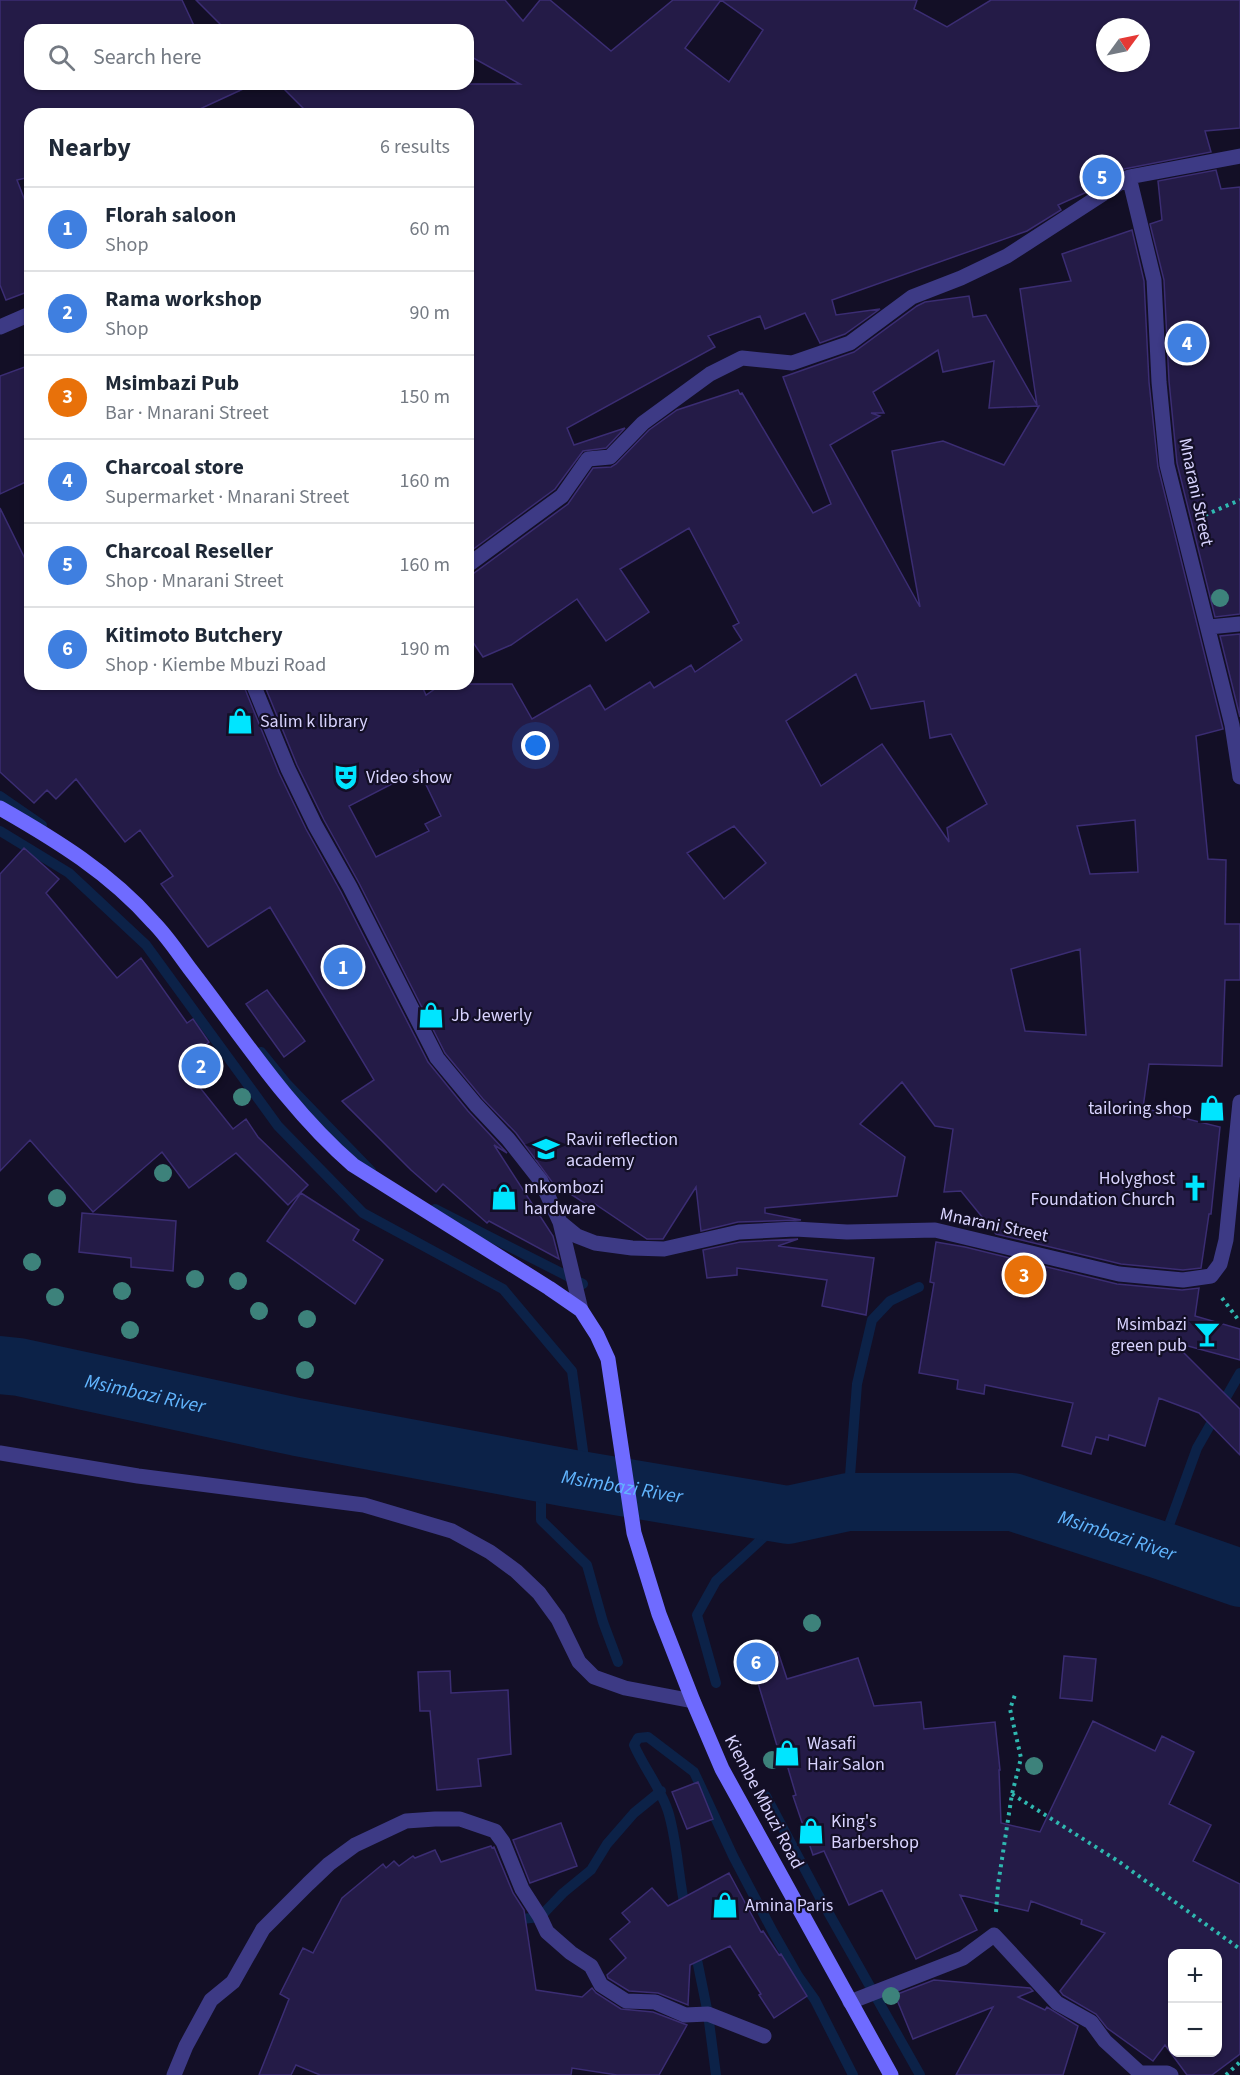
<!DOCTYPE html>
<html lang="en">
<head>
<meta charset="utf-8">
<style>
	:root { --surface:#fff; --page:#f2f2f3; --text:#1f2937; --muted:#747a83; --line:#e0e1e3; --accent:#117e91 }
	body { margin:0; font-family:"Source Sans 3",sans-serif; background:var(--page); color:var(--text) }
	.controls { position:absolute; right:18px; bottom:18px; display:grid; overflow:hidden; border-radius:12px; box-shadow:0 2px 4px #0004 }
	.controls button { width:54px; height:54px; display:grid; place-items:center; padding:0; border:0; border-bottom:2px solid var(--line); background:var(--surface); color:var(--text); font:30px sans-serif }
	.compass { position:absolute; left:1096px; top:18px; width:54px; height:54px; border-radius:50%; background:var(--surface); box-shadow:0 2px 4px #0004; rotate:57deg }
	.you { position:absolute; left:536px; top:746px; width:21px; height:21px; margin:-15px; border:4px solid #fff; border-radius:50%; background:#1a73e8; box-shadow:0 0 0 9px #1a73e833 }
	.badge { display:grid; place-items:center; width:39px; height:39px; border-radius:50%; background:var(--accent); color:#fff; font-size:20px; font-weight:700 }
	.pin { position:absolute; translate:-50% -50%; border:3px solid #fff; box-shadow:0 2px 6px #0006 }
	.list { margin:0; padding:0; list-style:none }
	h2 { display:flex; justify-content:space-between; align-items:center; height:78px; margin:0; padding:0 24px; font-size:26px }
	h2 small { font-size:20px; font-weight:400; color:var(--muted) }
	.list li { display:grid; grid-template-columns:39px 1fr auto; gap:18px; align-items:center; box-sizing:border-box; height:84px; padding:0 24px; border-top:2px solid var(--line) }
	.list b { display:block; font-size:22px; white-space:nowrap }
	.list p { margin:0; font-size:20px; white-space:nowrap; color:var(--muted) }
	.list em { font-size:20px; font-style:normal; color:var(--muted) }
	.icon { flex:none; width:33px; height:33px; fill:none; stroke:currentColor; stroke-width:2; stroke-linecap:round; stroke-linejoin:round }
	.map { position:relative; flex:none; width:1240px; height:2075px; overflow:hidden }
	.search { position:absolute; background:var(--surface); box-shadow:0 2px 4px #0004; left:24px; top:24px; width:450px; height:66px; display:flex; align-items:center; gap:15px; box-sizing:border-box; padding:0 21px; border-radius:18px; color:var(--muted); font-size:22px }
	.panel { position:absolute; background:var(--surface); box-shadow:0 2px 4px #0004; left:24px; top:108px; width:450px; height:582px; border-radius:18px }
	.map>svg:first-child { display:block }
</style>
</head>
<body>
<div class="map">
<svg width="1240" height="2075" viewBox="0 0 1240 2075">
	<rect width="100%" height="100%" fill="#130f26"/>
	<g fill="none" stroke-linecap="round" stroke-linejoin="round">
		<path stroke="#0c2248" stroke-width="10" d="M0,796L42,825
			M0,831L69,873L146,945L278,1126L363,1213L503,1289L572,1371L587,1480
			M261,1052L286,1083L371,1171
			M435,1209L583,1284
			M568,1478L541,1485V1520L587,1565L603,1622L618,1662
			M848,1502L857,1384L872,1320L890,1301L919,1287
			M1160,1550L1197,1448L1240,1373
			M716,1683L697,1615L716,1581L788,1515
			M766,1796L819,1896L920,2075
			M686,1912C678,1878 678,1844 668,1811C660,1787 644,1768 634,1745L638,1738L648,1737L694,1772L733,1856L773,1932L798,1976L815,2000L853,2075
			M513,1920L540,1917L563,1893L591,1870L607,1844L634,1813L661,1791
			M695,1950L708,2014L716,2075"/>
		<path stroke="#0c2248" stroke-width="58" id="s1" d="M0,1365L19,1367L297,1427L568,1478L788,1515L848,1502H1013L1160,1550L1240,1578"/>
	</g>
	<path fill="#241b47" stroke="#3b2d73" stroke-width="1.5" fill-rule="evenodd" d="M0,0H182L196,30H30V84H254L189,114H30V177L17,180L30,214V291L6,300L0,285Z
		M196,0H505L523,21L540,0H550L611,51L673,0H721L685,48L729,82L763,30L721,0H917L914,9L947,27L991,0H1240V128L1205,131L1211,152L1124,169L1089,191L1058,205L1061,210L1027,231L832,300L836,315L880,309L845,334L820,343L805,313L765,329L760,316L708,336L715,347L567,428L574,445L625,428L606,448L583,451L555,489L468,553V114H309L279,84H520L468,55V30H226ZM1105,27H1141V63H1105Z
		M1216,170L1221,189L1240,187V614L1215,617L1177,463L1169,381L1164,280L1150,224L1162,220L1158,181Z
		M1132,230L1144,281L1149,382L1158,467L1223,729L1196,736L1208,859L1226,860L1225,924H1240V980H1225L1222,1066L1149,1064L1143,1108L1220,1127L1211,1214H1209L1201,1268L1183,1270L1121,1264L996,1234L961,1191L944,1192L953,1129L935,1126L902,1082L860,1124L905,1157L897,1196L765,1208V1213L801,1220L738,1222L701,1231L696,1187L663,1239H647L595,1204L592,1208L552,1182L516,1133L483,1099L445,1053L359,883L324,820L297,765L264,684H421L426,695L442,684H512L532,719L590,685L605,710L650,682L654,688L691,665L695,672L742,640L733,626L739,623L689,528L620,569L649,612L606,641L577,599L511,645L483,657L468,635V575L474,573L568,504L593,468L611,467L616,464L649,430L677,410L738,390L740,394L742,393L813,513L831,504L783,377L854,352L917,306L925,302L969,296L973,317L986,315L1037,405L1020,289L1071,281L1062,254ZM938,350L943,372L994,361L989,408L1039,406L1004,465L943,441L892,451L920,607L830,445L880,416L871,413H884L873,392ZM856,674L871,709L924,701L930,738L951,734L987,804L947,828L949,842L882,744L821,786L786,721ZM419,770L441,816L425,824L429,831L376,857L349,806ZM1135,820L1138,872L1090,874L1077,826ZM734,826L766,863L724,899L687,853ZM1080,949L1086,1035L1025,1031L1011,969Z
		M30,365V480L0,494V376Z
		M0,508L30,569V684H243L279,773L306,829L341,892L428,1062L468,1111L507,1153L494,1145L553,1236L559,1259L489,1221L487,1223L443,1184L436,1192L411,1170L342,1101L374,1080L270,907L208,947L161,884L173,876L140,830L125,842L76,779L56,799L47,790L34,803L0,772Z
		M1240,634V717L1220,636Z
		M24,848L59,879L46,893L117,978L141,958L187,1023L193,1019L209,1042L203,1047L218,1070L197,1084L233,1129L246,1119L258,1137L308,1185L288,1205L236,1153L189,1188L162,1152L93,1212L30,1140L0,1171V874Z
		M267,990L305,1041L284,1057L246,1004Z
		M301,1193L359,1230L353,1240L383,1260L355,1304L267,1241Z
		M82,1213L176,1221L173,1271L131,1267V1258L79,1252Z
		M798,1239L778,1246L874,1258L866,1315L822,1306L827,1280L737,1268V1275L707,1278L703,1250L740,1242Z
		M936,1242L965,1247L1117,1284L1182,1290L1199,1288L1195,1316L1240,1329V1360L1173,1342L1240,1409V1455L1199,1413L1159,1398L1145,1446L1109,1435L1108,1440L1096,1437L1091,1454L1062,1446L1073,1403L985,1385L984,1394L957,1389L958,1380L919,1373L934,1283L930,1282Z
		M778,1652L787,1679L858,1658L874,1706L921,1702L924,1729L995,1722L1000,1770H999L1001,1823L1040,1832L1093,1721L1155,1751L1162,1736L1194,1752L1169,1804L1211,1825L1193,1861L1240,1884V2054L1212,2075H1187L1165,2045L1153,2061L1107,2028L1096,2014L1063,1995L1060,1991L1105,1933L1081,1924L1082,1920L1031,1901L1028,1911L960,1895L977,1930L916,1959L882,1890L849,1905L824,1851L813,1855L793,1796L796,1795L782,1748L778,1749L751,1660ZM1173,1953H1218V2052H1173Z
		M1064,1656L1096,1659L1092,1701L1060,1698Z
		M450,1671L451,1693L508,1690L511,1754L478,1759L481,1786L437,1790L430,1711H420L418,1672Z
		M698,1782L713,1819L687,1829L672,1792Z
		M561,1823L577,1866L530,1883L513,1840Z
		M491,1846L492,1848L494,1847L513,1893L524,1910L536,1990L582,1997L592,1988L596,1993L621,2009L653,2012L687,2025L659,2075H617L572,2068L571,2075H320L296,2065L291,2075H259L289,1999L280,1994L303,1948L313,1953L342,1898L383,1864L386,1868L394,1861L399,1866L413,1856L415,1858L435,1850L441,1862Z
		M729,1873L761,1932L763,1931L779,1955L781,1954L807,1996L774,2018L759,1995L761,1994L730,1946L690,1965L688,2005L658,1993L629,1991L608,1978L607,1975L626,1958L610,1939L630,1922L622,1913L652,1888L668,1906Z
		M934,1980L1030,1988L1033,1991L1018,1997L1045,2010L1047,2007L1078,2026L1063,2075H956L993,2007L913,2039L895,1995Z"/>
	<g fill="none" stroke-linecap="round" stroke-linejoin="round">
		<path stroke="#2fb8b0" stroke-width="4" stroke-dasharray="3 4.5" stroke-linecap="butt" d="M1205,515L1240,500
			M1222,1298L1240,1322
			M1012,1794L1118,1861L1240,1949
			M996,1912L998,1885L1012,1794L1021,1758L1010,1709L1016,1692
			M1226,2075L1240,2062"/>
		<path stroke="#3d3a85" stroke-width="15" d="M0,1453L138,1476L364,1505L452,1531L490,1552L516,1571L539,1593L558,1619L579,1662L594,1677L625,1688L693,1701"/>
		<path stroke="#3d3a85" stroke-width="15" d="M1129,177L1154,280L1159,382L1167,465L1232,725L1240,777
			M0,327L30,314
			M468,565L562,496L588,459L610,457L643,423L710,374L742,358L792,363L850,343L912,297L961,278L1007,256L1129,177L1240,156
			M1209,627L1240,624
			M253,684L288,769L315,825L350,887L437,1058L476,1105L508,1139L541,1181L560,1222L581,1310
			M560,1222L577,1236L595,1243L632,1248L664,1249L739,1232L795,1229L847,1232L935,1230L1119,1274L1183,1280L1211,1276L1220,1264L1226,1240L1240,1102
			M850,2002L963,1958L994,1935L1057,2003L1091,2022L1105,2041L1140,2073H1167L1171,2075
			M174,2075L186,2046L211,2000L233,1982L263,1929L308,1884L329,1864L355,1845L406,1821L435,1819H460L495,1831L503,1842L522,1889L540,1917L547,1932L571,1953L591,1966L601,1985L626,2001L655,2002L685,2015L708,2014L764,2036"/>
		<path stroke="#6f6bff" stroke-width="15" d="M0,808C56,840 110,873 153,922C167,936 178,953 190,969C241,1035 289,1110 353,1165L549,1288L581,1310L597,1335L608,1359L634,1533L659,1614L693,1701L722,1769L891,2075"/>
	</g>
	<g fill="#3d827b">
		<circle cx="1220" cy="598" r="9"/>
		<circle cx="242" cy="1097" r="9"/>
		<circle cx="163" cy="1173" r="9"/>
		<circle cx="57" cy="1198" r="9"/>
		<circle cx="32" cy="1262" r="9"/>
		<circle cx="195" cy="1279" r="9"/>
		<circle cx="238" cy="1281" r="9"/>
		<circle cx="122" cy="1291" r="9"/>
		<circle cx="55" cy="1297" r="9"/>
		<circle cx="259" cy="1311" r="9"/>
		<circle cx="307" cy="1319" r="9"/>
		<circle cx="130" cy="1330" r="9"/>
		<circle cx="305" cy="1370" r="9"/>
		<circle cx="812" cy="1623" r="9"/>
		<circle cx="772" cy="1760" r="9"/>
		<circle cx="1034" cy="1766" r="9"/>
		<circle cx="891" cy="1996" r="9"/>
	</g>
	<defs>
		<g id="shop-bare" transform="scale(2.07)"><path d="M-5-2.5h2.3a2.7 3.5 0 0 1 5.4 0H5L5.5 6h-11ZM-1.5-2.5h3a1.5 2.3 0 0 0-3 0Z" fill="#00e5ff" stroke="#130f26" stroke-width="2.5" paint-order="stroke"/></g>
		<g id="theatre-bare" transform="scale(2.07)"><path d="M-5-5.5Q0-4 5-5.5V0Q5 5 0 6Q-5 5-5 0ZM-3.3-2.5H-1v1.5H-3.3ZM1-2.5H3.3v1.5H1ZM-2.8 1Q0 5.5 2.8 1Z" fill="#00e5ff" stroke="#130f26" stroke-width="2.5" paint-order="stroke"/></g>
		<g id="school-bare" transform="scale(2.07)"><path d="M0-5L7-2L0 1L-7-2ZM-4 1L0 2.5L4 1V4Q0 6-4 4Z" fill="#00e5ff" stroke="#130f26" stroke-width="2.5" paint-order="stroke"/></g>
		<g id="church-bare" transform="scale(2.07)"><path d="M-1.2-6h2.4v3.5h3.3v2.4h-3.3V6h-2.4V-.1h-3.3v-2.4h3.3Z" fill="#00e5ff" stroke="#130f26" stroke-width="2.5" paint-order="stroke"/></g>
		<g id="bar-bare" transform="scale(2.07)"><path d="M-6-5H6L.8 .8V4.5H3.5V6h-7V4.5H-.8V.8Z" fill="#00e5ff" stroke="#130f26" stroke-width="2.5" paint-order="stroke"/></g>
	</defs>
	<g fill-rule="evenodd">
		<use href="#shop-bare" x="240" y="721"/>
		<use href="#theatre-bare" x="346" y="777"/>
		<use href="#shop-bare" x="431" y="1015"/>
		<use href="#shop-bare" x="1212" y="1108"/>
		<use href="#school-bare" x="546" y="1149"/>
		<use href="#church-bare" x="1195" y="1188"/>
		<use href="#shop-bare" x="504" y="1197"/>
		<use href="#bar-bare" x="1207" y="1334"/>
		<use href="#shop-bare" x="787" y="1753"/>
		<use href="#shop-bare" x="811" y="1831"/>
		<use href="#shop-bare" x="725" y="1905"/>
	</g>
	<g text-anchor="middle" dominant-baseline="central" stroke-width="4.5" stroke-linejoin="round" paint-order="stroke">
		<g font-size="18" fill="#d9d4ff" stroke="#130f26">
			<text transform="translate(1196 492) rotate(78)">Mnarani Street</text>
			<text transform="translate(994 1225) rotate(12)">Mnarani Street</text>
			<text transform="translate(764 1802) rotate(62)">Kiembe Mbuzi Road</text>
		</g>
		<g font-size="18" fill="#d9d4ff" stroke="#130f26" text-anchor="start">
			<text x="260" y="721">Salim k library</text>
			<text x="366" y="777">Video show</text>
			<text x="451" y="1015">Jb Jewerly</text>
			<text x="1192" y="1108" text-anchor="end">tailoring shop</text>
			<text x="566" y="1139">Ravii reflection<tspan x="566" dy="21">academy</tspan></text>
			<text x="1175" y="1178" text-anchor="end">Holyghost<tspan x="1175" dy="21">Foundation Church</tspan></text>
			<text x="524" y="1187">mkombozi<tspan x="524" dy="21">hardware</tspan></text>
			<text x="1187" y="1324" text-anchor="end">Msimbazi<tspan x="1187" dy="21">green pub</tspan></text>
			<text x="807" y="1743">Wasafi<tspan x="807" dy="21">Hair Salon</tspan></text>
			<text x="831" y="1821">King's<tspan x="831" dy="21">Barbershop</tspan></text>
			<text x="745" y="1905">Amina Paris</text>
		</g>
		<g font-size="20" font-style="italic" fill="#62b6ff" stroke="#130f26">
			<text stroke="none"><textPath href="#s1" startOffset="148">Msimbazi River</textPath></text>
			<text stroke="none"><textPath href="#s1" startOffset="634">Msimbazi River</textPath></text>
			<text stroke="none"><textPath href="#s1" startOffset="1138">Msimbazi River</textPath></text>
		</g>
	</g>
</svg>
<div class="controls">
<button>+</button>
<button>−</button>
</div>
<svg class="compass" viewBox="-18 -18 36 36"><path d="M0-13l5 13h-10z" fill="#e53935"/><path d="M0 13l5-13h-10z" fill="#747a83"/></svg>
<div class="you"></div>
<div class="pin badge" style="left:343px;top:967px;background:#3f7fe0">1</div>
<div class="pin badge" style="left:201px;top:1066px;background:#3f7fe0">2</div>
<div class="pin badge" style="left:1024px;top:1275px;background:#e8710a">3</div>
<div class="pin badge" style="left:1187px;top:343px;background:#3f7fe0">4</div>
<div class="pin badge" style="left:1102px;top:177px;background:#3f7fe0">5</div>
<div class="pin badge" style="left:756px;top:1662px;background:#3f7fe0">6</div>
<div class="search"><svg class="icon" aria-label="search" viewBox="0 0 24 24"><circle cx="10" cy="10" r="6"/><path d="M15 15l6 6"/></svg>Search here</div>
<section class="panel">
<h2>Nearby<small>6 results</small></h2>
<ul class="list">
<li><span class="badge" style="background:#3f7fe0">1</span><div><b>Florah saloon</b><p>Shop</p></div><em>60 m</em></li>
<li><span class="badge" style="background:#3f7fe0">2</span><div><b>Rama workshop</b><p>Shop</p></div><em>90 m</em></li>
<li><span class="badge" style="background:#e8710a">3</span><div><b>Msimbazi Pub</b><p>Bar · Mnarani Street</p></div><em>150 m</em></li>
<li><span class="badge" style="background:#3f7fe0">4</span><div><b>Charcoal store</b><p>Supermarket · Mnarani Street</p></div><em>160 m</em></li>
<li><span class="badge" style="background:#3f7fe0">5</span><div><b>Charcoal Reseller</b><p>Shop · Mnarani Street</p></div><em>160 m</em></li>
<li><span class="badge" style="background:#3f7fe0">6</span><div><b>Kitimoto Butchery</b><p>Shop · Kiembe Mbuzi Road</p></div><em>190 m</em></li>
</ul>
</section>
</div>
</body>
</html>
